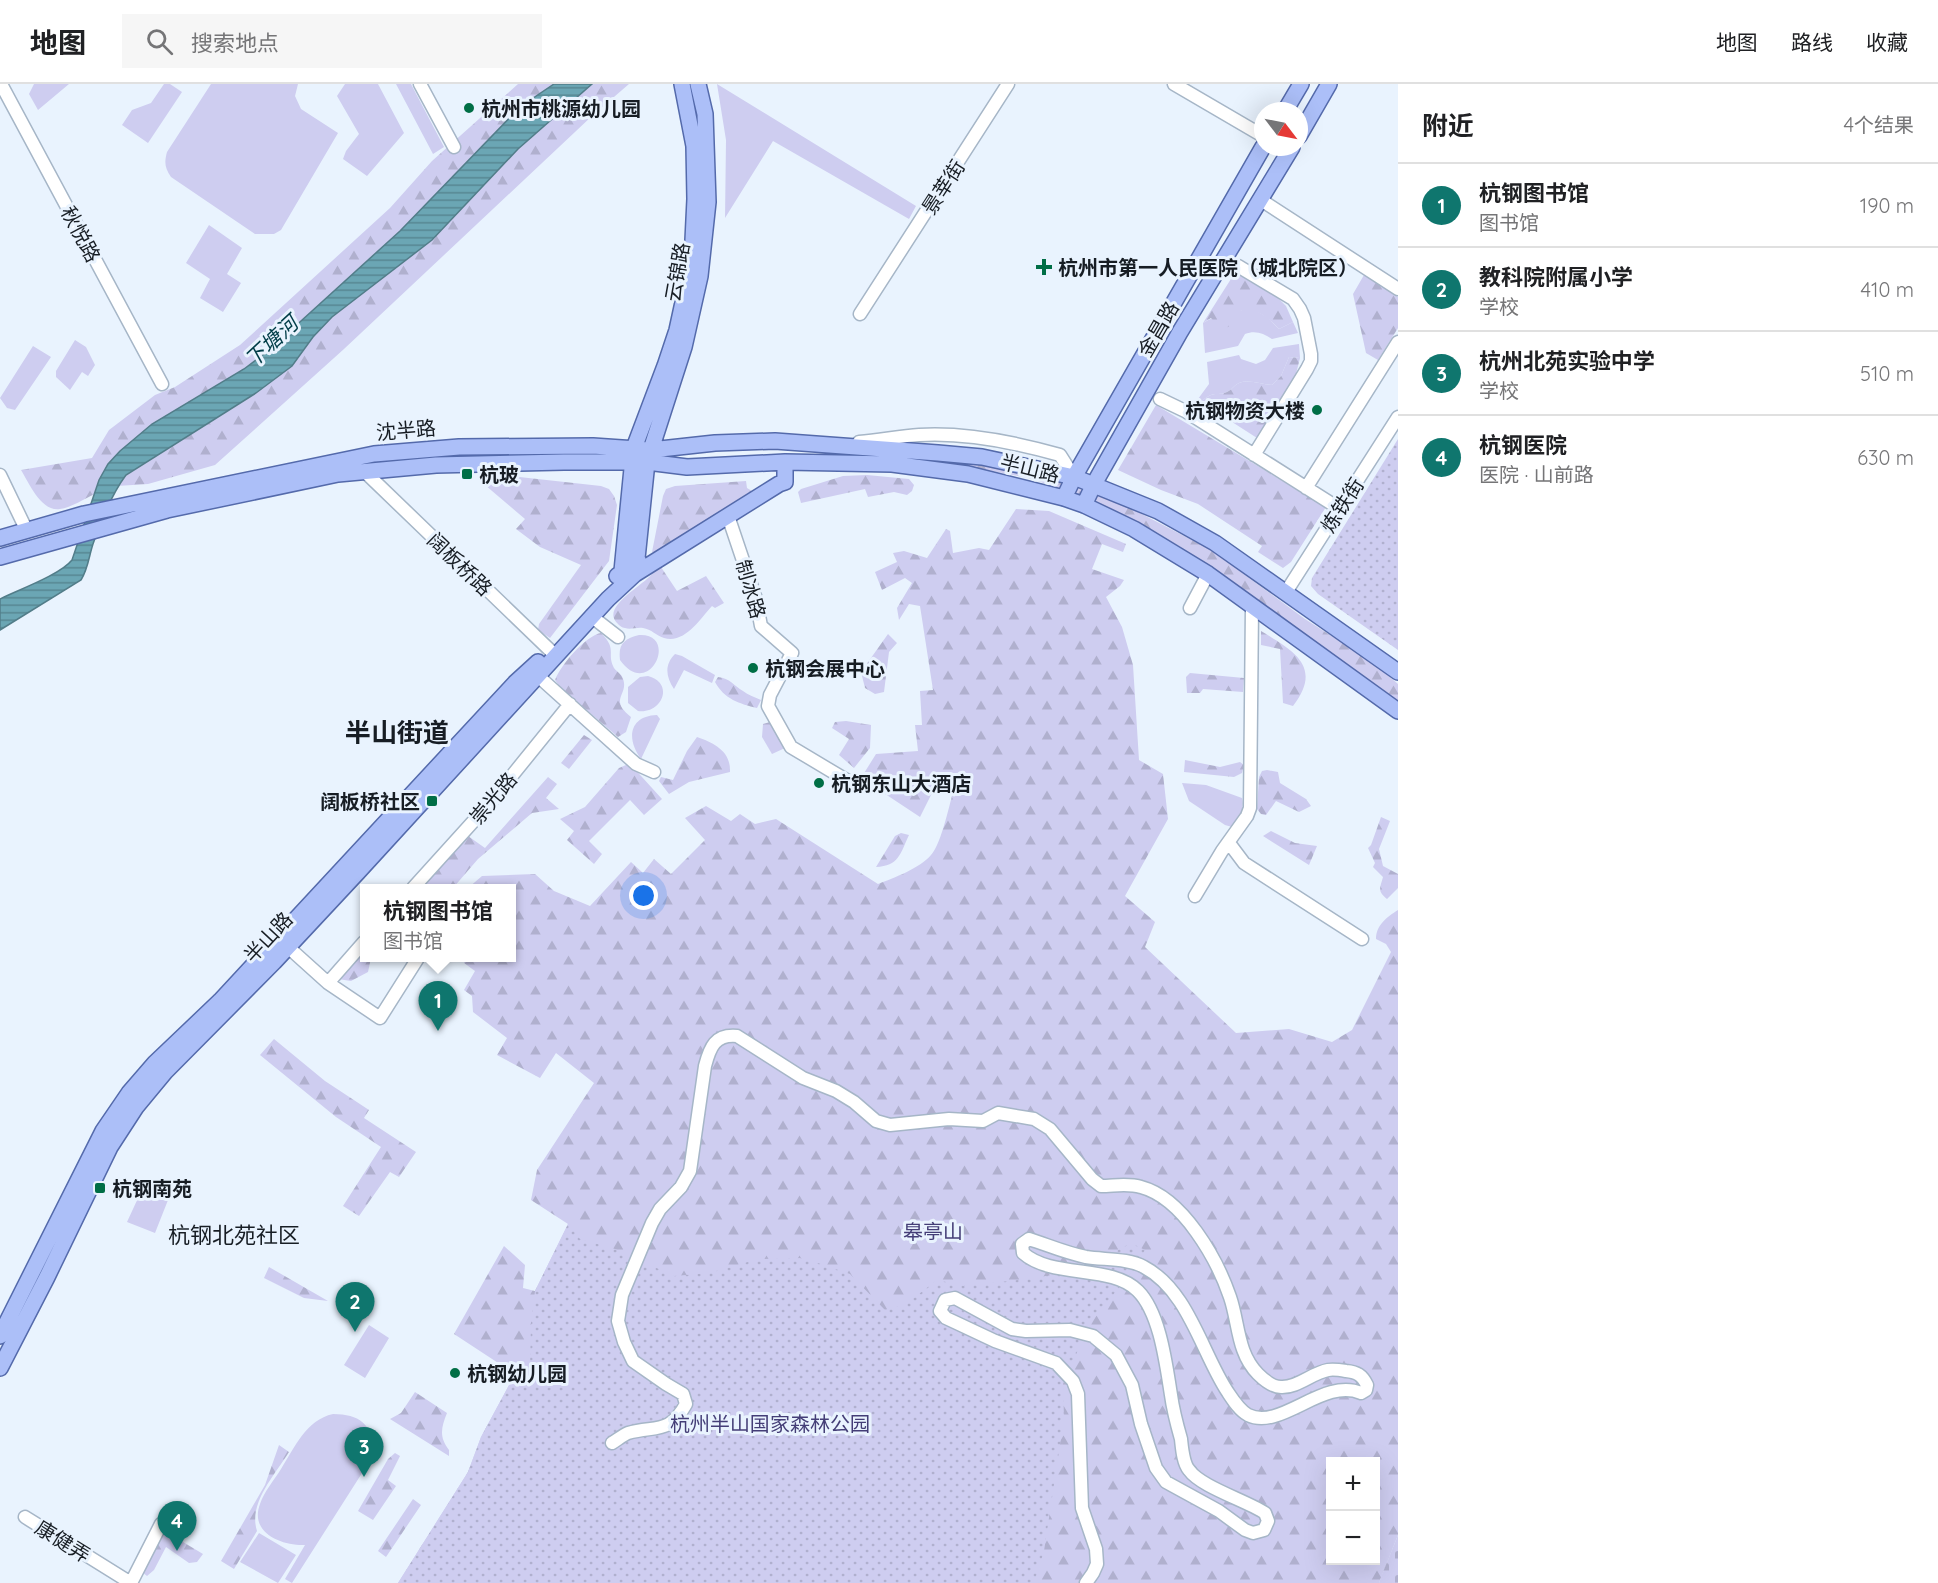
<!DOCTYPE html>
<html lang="zh">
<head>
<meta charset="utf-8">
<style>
	:root { --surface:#fff; --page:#f6f6f6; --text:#202124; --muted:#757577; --line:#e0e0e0; --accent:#0f766e }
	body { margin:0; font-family:Quicksand,"Noto Sans SC",sans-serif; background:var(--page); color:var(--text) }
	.controls { position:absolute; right:18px; bottom:18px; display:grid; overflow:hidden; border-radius:0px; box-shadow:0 6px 24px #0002 }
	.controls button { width:54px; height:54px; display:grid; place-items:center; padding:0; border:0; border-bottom:2px solid var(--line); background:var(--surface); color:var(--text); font:30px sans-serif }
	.compass { position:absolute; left:1254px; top:18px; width:54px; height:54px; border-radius:50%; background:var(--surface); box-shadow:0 6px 24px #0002; rotate:122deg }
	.you { position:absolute; left:644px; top:812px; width:21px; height:21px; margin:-15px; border:4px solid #fff; border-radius:50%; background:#1a73e8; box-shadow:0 0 0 9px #1a73e833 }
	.badge { display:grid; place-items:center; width:39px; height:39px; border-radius:50%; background:var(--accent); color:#fff; font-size:20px; font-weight:700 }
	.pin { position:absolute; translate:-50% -50px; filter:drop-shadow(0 2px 3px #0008) }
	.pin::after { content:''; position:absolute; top:32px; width:21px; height:18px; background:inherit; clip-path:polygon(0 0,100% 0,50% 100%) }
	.popup { position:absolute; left:360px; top:800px; width:156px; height:78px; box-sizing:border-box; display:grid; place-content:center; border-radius:0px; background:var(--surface); filter:drop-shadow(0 2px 4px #0005); font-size:20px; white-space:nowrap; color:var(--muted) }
	.popup b { font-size:22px; color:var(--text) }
	.popup::after { content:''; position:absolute; left:50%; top:100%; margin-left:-12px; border:12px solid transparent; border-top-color:var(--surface) }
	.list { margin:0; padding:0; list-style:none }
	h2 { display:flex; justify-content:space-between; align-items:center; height:78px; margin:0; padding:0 24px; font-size:26px }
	h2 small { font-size:20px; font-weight:400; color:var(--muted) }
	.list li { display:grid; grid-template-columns:39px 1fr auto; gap:18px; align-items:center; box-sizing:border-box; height:84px; padding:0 24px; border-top:2px solid var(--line) }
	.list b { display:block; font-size:22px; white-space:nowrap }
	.list p { margin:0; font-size:20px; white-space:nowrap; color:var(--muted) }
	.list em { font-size:20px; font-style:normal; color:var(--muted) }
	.icon { flex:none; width:33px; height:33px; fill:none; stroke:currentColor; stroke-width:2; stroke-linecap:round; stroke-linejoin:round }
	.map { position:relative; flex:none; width:1398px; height:1499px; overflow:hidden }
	header { display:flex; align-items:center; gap:36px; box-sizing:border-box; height:84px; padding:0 30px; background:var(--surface); border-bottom:2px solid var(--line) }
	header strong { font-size:28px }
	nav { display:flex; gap:33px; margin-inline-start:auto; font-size:21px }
	.search { width:420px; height:54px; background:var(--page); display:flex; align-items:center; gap:15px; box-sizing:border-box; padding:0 21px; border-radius:0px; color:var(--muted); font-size:22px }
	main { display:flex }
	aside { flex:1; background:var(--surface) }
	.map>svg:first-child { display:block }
</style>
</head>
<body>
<header>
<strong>地图</strong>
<div class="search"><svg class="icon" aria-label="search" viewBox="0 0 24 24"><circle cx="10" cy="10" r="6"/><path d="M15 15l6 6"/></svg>搜索地点</div>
<nav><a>地图</a><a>路线</a><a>收藏</a></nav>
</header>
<main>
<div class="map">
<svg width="1398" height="1499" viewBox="0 0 1398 1499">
	<defs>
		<pattern id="forest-firs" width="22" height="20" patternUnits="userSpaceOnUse" patternTransform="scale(1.5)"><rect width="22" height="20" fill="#cecdf0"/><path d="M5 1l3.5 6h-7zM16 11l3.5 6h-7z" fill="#b0b0ce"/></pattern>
		<pattern id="cemetery-stones" width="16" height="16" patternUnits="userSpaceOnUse" patternTransform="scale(1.5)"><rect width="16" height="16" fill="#cecdf0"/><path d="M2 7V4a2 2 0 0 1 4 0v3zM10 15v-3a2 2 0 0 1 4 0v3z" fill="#b0b0ce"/></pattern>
		<pattern id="park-dots" width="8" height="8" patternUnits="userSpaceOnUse" patternTransform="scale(1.5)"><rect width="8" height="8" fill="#cecdf0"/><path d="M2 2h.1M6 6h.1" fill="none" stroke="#b0b0ce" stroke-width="1.8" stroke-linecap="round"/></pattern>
		<pattern id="water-rules" width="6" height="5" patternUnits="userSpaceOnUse" patternTransform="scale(1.5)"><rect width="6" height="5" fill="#6ba6b4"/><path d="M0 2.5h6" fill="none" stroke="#578792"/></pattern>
	</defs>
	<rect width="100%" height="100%" fill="#e9f3fe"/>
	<path fill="#cecdf0" d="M34,0H69L38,26L29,10Z
		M164,0H170L182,8L148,59L122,41L132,26L151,19Z
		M211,0H298L295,12L301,25L338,49L281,146L274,150H255L171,93C165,84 164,79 167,68Z
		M345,0H378L404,49L367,92L343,75L346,67L359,50L337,12Z
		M396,0H411L444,63L433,70Z
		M717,0L916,122L909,135L773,57L725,134L726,56Z
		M209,141L242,164L227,190L241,199L223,228L200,214L210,195L186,179Z
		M1253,225L1267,233L1279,245L1293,238L1298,249L1272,255C1263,249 1255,246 1245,250L1238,262L1205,269L1203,239C1218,230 1236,226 1253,225Z
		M75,256L86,263L95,281L88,292L82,288L70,306L56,293V287Z
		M1299,260L1300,274L1289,273L1281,292L1272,301C1260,300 1249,295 1239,299C1234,301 1232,306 1227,308C1216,313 1215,305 1201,318L1198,315L1209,300L1207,278L1239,271L1241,275L1256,280L1265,276L1273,264Z
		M33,262L51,273L15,326L7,324L0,314Z
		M639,551C680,549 649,617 620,576C618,560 624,555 639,551Z
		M675,570L682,572L715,591L712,599L684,586L674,605C666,593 664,581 675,570Z
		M648,592C675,599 662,630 638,627L628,619V603L640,593Z
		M657,631L660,635L641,675C626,655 629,632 657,631Z
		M1182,699L1206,701L1242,714C1245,723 1239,737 1232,743L1225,741L1189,717Z
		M145,1099L170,1111L155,1149L127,1138Z
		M369,1241L389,1254L365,1294L344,1281Z
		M333,1330C364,1330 376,1345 371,1375L292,1499L285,1495L305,1461C282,1462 249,1449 260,1420C264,1408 274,1396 281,1385C295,1363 306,1336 333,1330Z
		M259,1449L296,1471L278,1499L240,1478Z"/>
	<path fill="url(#forest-firs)" fill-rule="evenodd" d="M518,0H554L520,23L400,147L268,267L99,396L95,410C85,414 71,424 60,425C41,428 29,399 21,386L92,374L109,346L155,311L175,303L240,261L390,124L432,77Z
		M592,0H629L592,32L344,265L215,381L148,400L117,402L126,391L256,309L292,282L313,253L332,233L432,156L518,65Z
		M1236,187L1278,214L1286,222L1293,238L1279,245C1267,233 1259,225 1241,226L1239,237L1222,246L1211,234L1203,239Z
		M1364,191L1398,213V244L1378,276L1366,269L1353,210Z
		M1289,273L1300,274L1296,290L1257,354L1201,318C1215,305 1216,313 1227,308C1232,306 1234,301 1239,299C1249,295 1260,300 1272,301L1281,292Z
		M1156,321L1326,423L1291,478L1283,484L1258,468L1262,462L1198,420L1161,406L1118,386Z
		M935,376L1009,383L1115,416L1211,466L1305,535L1372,578L1398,600V618L1179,462L1090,414L1028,394Z
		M492,390L601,402L609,405L614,412L617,421L609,477L550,554L538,546L539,540L581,481L540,463L516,445L525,435L485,401L486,397Z
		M867,391L909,395L914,401L912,407L907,411L894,408L868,413L865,405L801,419L798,408L801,405L843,392Z
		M746,397L747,404L752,407L751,413L658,470L652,468L663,412L666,405L675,402Z
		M1016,425L1049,427L1126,460L1123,468L1102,460L1092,485L1124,496L1120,502L1106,513L1122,543L1133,581L1139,676L1163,690L1168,735L1125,812L1155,838L1145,863L1236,949L1289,945L1332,958L1352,946L1391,868L1386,860L1376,855C1376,841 1387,833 1398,826V1451L1379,1499H398L468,1388L481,1353L515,1290L454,1250L504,1162L525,1181L523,1204L535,1207L568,1140L531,1116L537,1086L594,999L556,969L540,994L497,971L507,954L473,928L472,912L464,906L475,887L464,879L467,874H512V804H468L482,792L535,790L554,807L590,822L631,778L643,789L654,775L671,790L705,756L685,734L706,722L731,737L740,730L755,740L776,735L878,800C894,794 920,784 931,771C942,759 950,717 955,701L943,700L931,711L920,733L861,694L876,670L918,667L915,641H922L920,607L933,606L920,522L909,520L899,536L897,524L912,499L905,494L882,506L875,488L897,478L893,469L904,467L927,474L946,445L950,447L953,469L979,464L989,466ZM1330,1378H1376V1476H1330Z
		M659,480L677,507L706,492L724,519L715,524L712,522C700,535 685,560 664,554C657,552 651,545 643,544C637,543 630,546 625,544C622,544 619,541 617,539C601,523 642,502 651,491C655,487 654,484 659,480Z
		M1261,547C1292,566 1324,582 1293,622L1283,619L1280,565L1261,561Z
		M601,549C618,566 606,569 614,584C617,588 622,590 623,595C629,611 608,615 631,633L626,648L618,653L560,603L555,596C561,581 585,552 601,549Z
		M888,550L897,559L889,568L884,608L875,610L865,604L861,588Z
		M1190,589L1244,594L1243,608L1203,605L1200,609H1187L1186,593Z
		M718,593C730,594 734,602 743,607C748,611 755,613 761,616L757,624C740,620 724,615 715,598Z
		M846,637L871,641L870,664L854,684L839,671L849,655L832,644L835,638Z
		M770,638L785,664L772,670L762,653L763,640Z
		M584,651L592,656L569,685L561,679Z
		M697,653C714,659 731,667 730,688L689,698L669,710L659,697L661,693L673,696L687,667Z
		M1185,676L1220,683L1240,678L1244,681L1242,689L1234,693L1184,688Z
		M626,681L632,682L662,715L644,731L630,716L589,757L602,770L594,780L567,756L574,747L560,735L585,723L619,684Z
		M1267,686L1278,688L1280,699L1306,715L1311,722L1299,728L1276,717L1266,731L1261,730L1257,725L1259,693L1262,687Z
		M548,693L557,700L546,714L559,725L532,729L478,775L453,804H421L468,752L485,764Z
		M1381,733L1390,737L1379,765L1383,782L1398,790V804L1387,815C1377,807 1380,804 1383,793L1373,783L1375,779L1368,764L1371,761Z
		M1271,747L1295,759L1317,762L1309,781L1263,752Z
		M901,749L909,751C900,770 899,782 876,783L895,752Z
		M364,867V874H371L368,888L351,897L338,895Z
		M274,955L325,997L369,1026L364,1034L416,1068L399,1093L390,1088L359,1132L343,1122L381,1063L336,1033L260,971Z
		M269,1183L328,1217L304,1214L264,1194Z
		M415,1308L447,1329C441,1344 439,1353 449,1366V1372L390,1335L401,1329Z
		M279,1361L289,1368C275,1391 248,1419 257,1447L234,1485L221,1477L265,1401Z
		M395,1369L400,1372L388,1396L396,1402L373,1436L358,1427L388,1375Z
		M413,1415L421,1421L386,1473L378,1467Z
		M163,1446L203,1470L197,1478L189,1479L166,1463L154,1486L147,1492L142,1488Z"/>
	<path fill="url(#cemetery-stones)" d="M1398,1451V1499H1379L1381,1493Z"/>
	<path fill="url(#park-dots)" d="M1398,355V566L1318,510L1311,502L1312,494Z
		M568,1140L580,1155L615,1165L674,1192L710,1189L758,1175L803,1174L850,1190L885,1226L906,1220L937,1196L964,1202L1035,1194L1083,1185L1131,1159L1145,1166L1134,1185L1089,1241L1063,1300L1064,1334L1044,1467L1034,1499H398L468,1388L481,1353L515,1290L530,1287L531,1238L535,1207Z"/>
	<path fill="url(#water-rules)" stroke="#527d89" stroke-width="1.5" d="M554,0H592L518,65L432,156L332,233L313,253L292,282L256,309L126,391C111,411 101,437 93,460C89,472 88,485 81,496L0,546V515C18,506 60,491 72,476L99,396L108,380L120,367L152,340L244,285L268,267L400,147L520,23Z"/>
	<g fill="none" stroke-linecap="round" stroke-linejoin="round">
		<g stroke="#a6b6c7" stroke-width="15">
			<path id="minor" d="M1,0L162,300
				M420,0L454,63
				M1174,0L1263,52
				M1261,116L1398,205
				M1238,182L1293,215L1300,225L1304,234L1311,270V277L1307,285L1254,371
				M860,230L1008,0
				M1160,315L1185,327L1340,425
				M859,358C879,357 899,352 919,351C966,348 1014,358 1060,371L1074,393
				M364,387L556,572
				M0,391L26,445
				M1306,404L1398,258
				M728,432L756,515L761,542L792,569L770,611L768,622L791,663L853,700
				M1286,508L1398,333
				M1190,524L1208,490
				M591,532L618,553
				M538,592L636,680L654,688
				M1229,759L1244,779L1362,855
				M413,804L489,720L570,620
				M1195,812L1222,767L1247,732L1250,724L1252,522
				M288,863L328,899L380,934L418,874
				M328,899L364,858
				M612,1359C617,1356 623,1351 628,1349C656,1341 669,1351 686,1320L683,1310L666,1300L633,1277L624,1258L618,1237L622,1211L652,1139L660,1125L681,1103L690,1087L705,982C710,963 715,950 737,952L803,994L836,1007L854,1018L876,1037L890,1041L949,1035L983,1037L998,1029L1034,1035L1050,1045L1092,1095L1101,1102C1114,1102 1128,1099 1141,1103C1183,1114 1217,1175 1230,1213C1239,1239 1237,1269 1258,1290C1264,1296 1272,1303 1281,1303C1297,1304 1312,1289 1328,1286C1333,1285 1340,1286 1346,1287C1357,1288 1362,1291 1367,1301L1366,1306L1361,1309C1323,1293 1281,1347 1248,1331C1239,1326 1233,1316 1227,1307C1202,1269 1188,1206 1144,1183C1128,1174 1104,1176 1086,1173C1066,1169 1048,1161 1029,1155L1022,1160L1023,1169C1052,1195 1112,1180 1138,1207C1160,1229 1166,1280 1171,1311C1173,1326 1177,1341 1181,1355C1182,1364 1183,1379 1189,1386C1201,1403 1245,1416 1265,1429L1268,1437L1264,1446L1253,1449L1245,1446L1219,1427L1166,1398L1156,1384L1141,1340L1132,1301L1116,1271L1093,1252L1070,1246L1026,1247L1012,1245L955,1214L945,1216L940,1227L946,1234L961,1241L995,1257L1056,1279L1073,1297L1078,1310L1082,1424L1096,1465L1097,1480L1093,1489L1086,1499
				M25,1433L131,1499
				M131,1499L161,1440"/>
		</g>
		<g stroke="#546aab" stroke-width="18">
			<path id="major" d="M1285,27L1301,0
				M1299,52L1329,0
				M1064,414L1074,393L1263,63
				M1084,421L1094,400L1180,248L1292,63
				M0,454L84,430L374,370L459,363L593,362L651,366L715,359L775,357L938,369L982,373L1074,393L1158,427L1215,459L1398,588
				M0,473L167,426L338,390L436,381L564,378H647L687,383L785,378L892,380L968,390L1064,414L1084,421L1134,445L1208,490L1398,627
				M636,484L647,378L684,263L700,192L708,118L705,30L698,0
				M625,490L622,487L634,364L665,282L677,246L692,177L695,115L694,62L682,0
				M617,492L638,476
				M0,1252L103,1047L129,1009L155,979L220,917L515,599L538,578
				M0,1284L47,1193L110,1063L136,1023L165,988L274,878L358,788L608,515L635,490L779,400L785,398V378"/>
		</g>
		<use href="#minor" stroke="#fff" stroke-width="12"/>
		<use href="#major" stroke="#acbff8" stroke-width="15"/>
	</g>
	<g fill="#006e46" stroke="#e9f3fe" stroke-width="2">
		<circle cx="469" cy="24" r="6"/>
		<path d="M1041 174h6v6h6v6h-6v6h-6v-6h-6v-6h6z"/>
		<circle cx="1317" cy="326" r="6"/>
		<rect x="461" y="384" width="12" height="12" rx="3"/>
		<circle cx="753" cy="584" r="6"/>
		<circle cx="819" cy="699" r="6"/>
		<rect x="426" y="711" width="12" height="12" rx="3"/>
		<rect x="94" y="1098" width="12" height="12" rx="3"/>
		<circle cx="455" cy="1289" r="6"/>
	</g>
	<g text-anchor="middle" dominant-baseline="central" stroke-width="6" stroke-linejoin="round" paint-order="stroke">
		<g font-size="20" font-weight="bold" fill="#171d24" stroke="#e9f3fe" text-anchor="start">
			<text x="481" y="24">杭州市桃源幼儿园</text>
			<text x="1058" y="183">杭州市第一人民医院（城北院区）</text>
			<text x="1305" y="326" text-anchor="end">杭钢物资大楼</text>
			<text x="479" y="390">杭玻</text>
			<text x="765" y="584">杭钢会展中心</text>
			<text x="831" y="699">杭钢东山大酒店</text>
			<text x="420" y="717" text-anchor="end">阔板桥社区</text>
			<text x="112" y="1104">杭钢南苑</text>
			<text x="467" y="1289">杭钢幼儿园</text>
		</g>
		<g font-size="20" fill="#171d24" stroke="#e9f3fe">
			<text transform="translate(943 103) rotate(-57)">景莘街</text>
			<text transform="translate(81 150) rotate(62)">秋悦路</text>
			<text transform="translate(677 188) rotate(-80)">云锦路</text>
			<text transform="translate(1158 245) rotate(-60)">金昌路</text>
			<text transform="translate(406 346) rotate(-5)">沈半路</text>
			<text transform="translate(1030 384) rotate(14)">半山路</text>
			<text transform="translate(1342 421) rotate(-57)">炼铁街</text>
			<text transform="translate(460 480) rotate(44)">阔板桥路</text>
			<text transform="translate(751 505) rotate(74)">制冰路</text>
			<text transform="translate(493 714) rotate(-50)">崇光路</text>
			<text transform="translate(268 853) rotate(-47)">半山路</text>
			<text transform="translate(63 1457) rotate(32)">康健弄</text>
		</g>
		<g font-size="20" fill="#443e77" stroke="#e9f3fe">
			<text x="933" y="1147">皋亭山</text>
			<text x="770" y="1339">杭州半山国家森林公园</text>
		</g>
		<g font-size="21" font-style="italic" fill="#013c47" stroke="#e9f3fe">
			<text transform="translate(271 257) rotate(-43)">下塘河</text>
		</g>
		<g font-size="22" fill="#171d24" stroke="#e9f3fe">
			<text x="234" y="1151">杭钢北苑社区</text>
		</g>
		<g font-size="26" font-weight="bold" fill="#171d24" stroke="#e9f3fe">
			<text x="397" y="648">半山街道</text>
		</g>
	</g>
</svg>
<div class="controls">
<button>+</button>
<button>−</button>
</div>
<svg class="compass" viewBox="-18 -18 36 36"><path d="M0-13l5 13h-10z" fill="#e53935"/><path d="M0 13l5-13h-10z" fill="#757577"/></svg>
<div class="you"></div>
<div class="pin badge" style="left:438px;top:947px">1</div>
<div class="popup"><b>杭钢图书馆</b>图书馆</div>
<div class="pin badge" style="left:355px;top:1248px">2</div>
<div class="pin badge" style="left:364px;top:1393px">3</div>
<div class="pin badge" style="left:177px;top:1467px">4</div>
</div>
<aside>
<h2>附近<small>4个结果</small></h2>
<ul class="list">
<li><span class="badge">1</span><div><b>杭钢图书馆</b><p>图书馆</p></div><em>190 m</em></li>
<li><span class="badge">2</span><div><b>教科院附属小学</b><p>学校</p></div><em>410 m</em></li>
<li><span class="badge">3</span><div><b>杭州北苑实验中学</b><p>学校</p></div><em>510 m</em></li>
<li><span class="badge">4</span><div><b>杭钢医院</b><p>医院 · 山前路</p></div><em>630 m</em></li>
</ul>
</aside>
</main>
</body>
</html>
